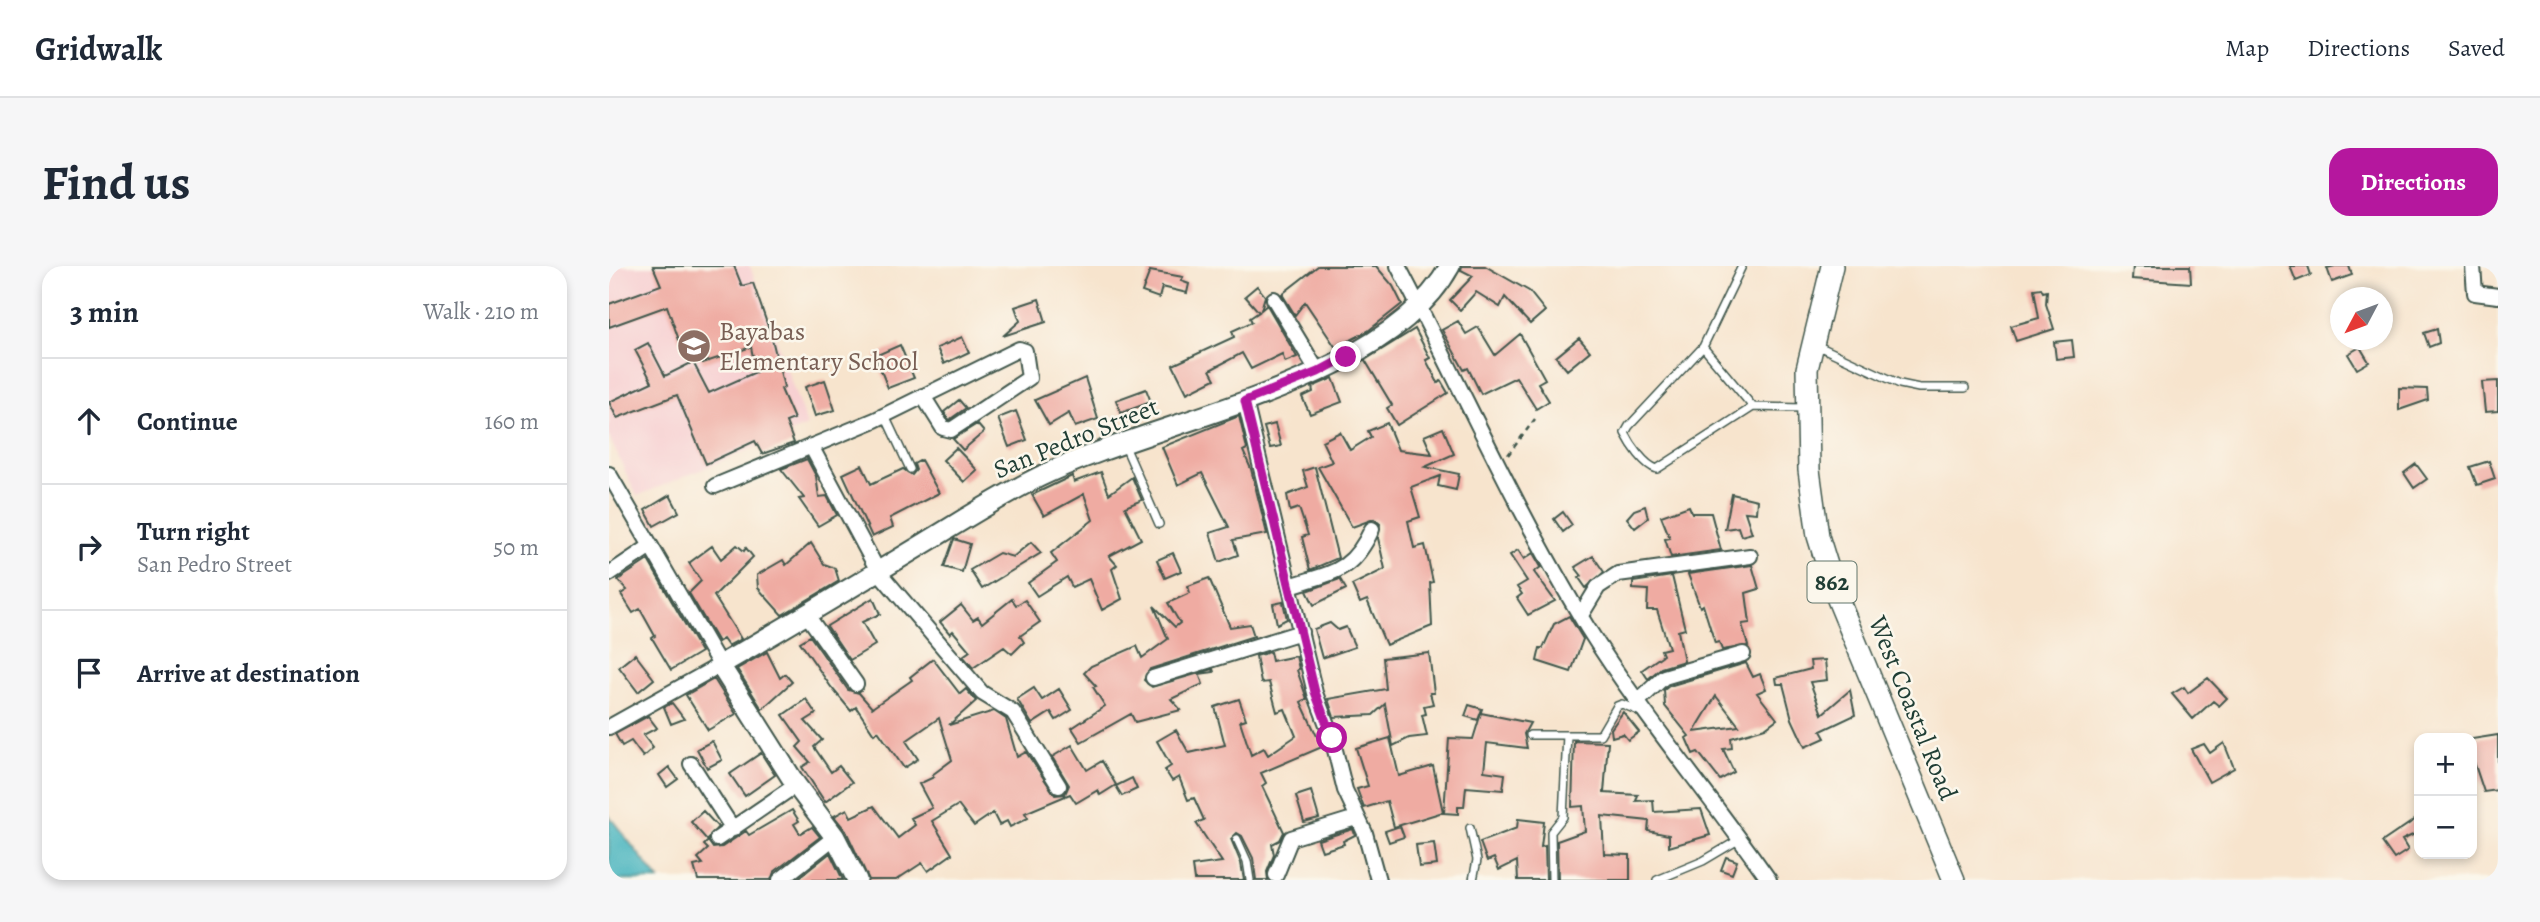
<!DOCTYPE html>
<html lang="en">
<head>
<meta charset="utf-8">
<style>
	:root { --surface:#fff; --page:#f6f6f7; --text:#1f2937; --muted:#747a83; --line:#e0e1e3; --accent:#b5179e }
	body { margin:0; font-family:Alegreya,serif; background:var(--page); color:var(--text) }
	.controls { position:absolute; right:21px; bottom:21px; display:grid; overflow:hidden; border-radius:14px; box-shadow:0 4px 10px #0003 }
	.controls button { width:63px; height:63px; display:grid; place-items:center; padding:0; border:0; border-bottom:2px solid var(--line); background:var(--surface); color:var(--text); font:35px sans-serif }
	.compass { position:absolute; left:1721px; top:21px; width:63px; height:63px; border-radius:50%; background:var(--surface); box-shadow:0 4px 10px #0003; rotate:229deg }
	.stop { position:absolute; width:21px; height:21px; margin:-16px; border:5px solid #b5179e; border-radius:50%; background:#fff }
	.stop.end { background:#b5179e; border-color:#fff; box-shadow:0 2px 7px #0008 }
	.list { margin:0; padding:0; list-style:none }
	h2 { display:flex; justify-content:space-between; align-items:center; height:91px; margin:0; padding:0 28px; font-size:30px }
	h2 small { font-size:23px; font-weight:400; color:var(--muted) }
	.list li { display:grid; grid-template-columns:46px 1fr auto; gap:21px; align-items:center; box-sizing:border-box; height:126px; padding:0 28px; border-top:2px solid var(--line) }
	.list b { display:block; font-size:26px; white-space:nowrap }
	.list p { margin:0; font-size:23px; white-space:nowrap; color:var(--muted) }
	.list em { font-size:23px; font-style:normal; color:var(--muted) }
	.icon { flex:none; width:38px; height:38px; fill:none; stroke:currentColor; stroke-width:2; stroke-linecap:round; stroke-linejoin:round }
	.map { position:relative; flex:none; width:1889px; height:614px; overflow:hidden; border-radius:21px }
	header { display:flex; align-items:center; gap:42px; box-sizing:border-box; height:98px; padding:0 35px; background:var(--surface); border-bottom:2px solid var(--line) }
	header strong { font-size:33px }
	nav { display:flex; gap:38px; margin-inline-start:auto; font-size:24px }
	.intro { display:flex; align-items:center; justify-content:space-between; box-sizing:border-box; height:168px; padding:0 42px }
	h1 { margin:0; font-size:49px }
	.button { padding:18px 32px; border-radius:21px; background:var(--accent); color:#fff; font-size:24px; font-weight:700 }
	main { display:flex; gap:42px; padding:0 42px }
	aside { flex:1; background:var(--surface); border-radius:21px; box-shadow:0 4px 10px #0003 }
	.map>svg:first-child { display:block }
</style>
</head>
<body>
<header>
<strong>Gridwalk</strong>
<nav><a>Map</a><a>Directions</a><a>Saved</a></nav>
</header>
<div class="intro"><h1>Find us</h1><a class="button">Directions</a></div>
<main>
<aside>
<h2>3 min<small>Walk · 210 m</small></h2>
<ul class="list">
<li><svg class="icon" aria-label="ahead" viewBox="0 0 24 24"><path d="M12 20V5M6 11l6-6 6 6"/></svg><div><b>Continue</b></div><em>160 m</em></li>
<li><svg class="icon" aria-label="right" viewBox="0 0 24 24"><path d="M7 20v-9h11M14 6l5 5-5 5"/></svg><div><b>Turn right</b><p>San Pedro Street</p></div><em>50 m</em></li>
<li><svg class="icon" aria-label="arrive" viewBox="0 0 24 24"><path d="M6 21V4h12l-3 4 3 4H6"/></svg><div><b>Arrive at destination</b></div></li>
</ul>
</aside>
<div class="map">
<svg width="1889" height="614" viewBox="0 0 1889 614">
	<rect width="100%" height="100%" fill="#fbf7ec"/>
	<filter id="ink" filterUnits="userSpaceOnUse"><feTurbulence type="fractalNoise" baseFrequency=".0143" numOctaves="2"/><feDisplacementMap in="SourceGraphic" scale="14" xChannelSelector="R" yChannelSelector="G"/><feConvolveMatrix kernelMatrix="1 2 1 2 8 2 1 2 1" color-interpolation-filters="sRGB"/></filter>
	<filter id="wash" filterUnits="userSpaceOnUse"><feTurbulence type="fractalNoise" baseFrequency=".00686" numOctaves="4" result="noise"/><feDisplacementMap in="SourceGraphic" scale="28" xChannelSelector="R" yChannelSelector="G"/><feGaussianBlur stdDeviation="1.57" result="paint"/><feColorMatrix in="noise" values="0 0 0 0 0 0 0 0 0 0 0 0 0 0 0 0 0 1.4 0 .05"/><feComposite in="paint" operator="in"/></filter>
	<g filter="url(#wash)">
		<rect width="100%" height="100%" fill="#f7e4cd"/>
		<path fill="#f7cfd1" d="M0,0H141L198,160L28,230L0,171Z"/>
		<path fill="#43b2bd" stroke="#317878" stroke-width="2" d="M0,550L50,614H0Z"/>
		<g id="blocks">
			<path fill="#efaba2" fill-rule="evenodd" d="M44,0H125L133,20L144,17L162,69L175,121L172,123L185,153L177,156L185,177L153,188L146,175L97,198L68,129L8,152L0,136L43,116L26,84L39,77L56,110L84,96L100,127L147,106L142,81L94,97L84,69L70,74L58,40L0,61V38L52,19Z
				M709,0H767L784,20L793,38L759,65L727,82L696,36L686,49L673,28Z
				M853,0H876L920,25L936,45L921,58L896,31L891,41L867,26L851,44L841,34L864,10L852,4Z
				M1524,0H1581L1582,17L1523,13Z
				M1681,0H1699L1702,9L1687,15Z
				M1726,0H1740L1743,9L1723,16L1718,2Z
				M541,5L574,11L572,15L580,18L578,27L553,21L550,32L533,26Z
				M648,20L656,30L652,44L658,39L688,91L676,96L673,88L642,103L633,87L601,104L606,113L578,127L564,99L625,71L623,65L643,56L641,52L650,46L636,30Z
				M1432,22L1434,26L1438,25L1437,38L1445,63L1407,75L1402,60L1430,52L1425,23Z
				M430,33L437,56L394,70L411,55L406,41Z
				M849,55L857,68L869,61L886,89L911,68L936,113L929,117L940,135L927,143L907,111L872,128L859,102L855,104L833,64Z
				M806,63L821,92L817,94L829,117L832,115L839,127L788,159L778,142L783,139L756,94Z
				M1828,63L1830,77L1820,81L1815,67Z
				M353,71L360,86L335,98L328,82Z
				M970,72L981,85L958,104L947,91Z
				M1463,74L1465,91L1447,93L1445,76Z
				M291,79L305,112L279,122L266,90Z
				M1751,81L1760,96L1748,103L1739,88Z
				M476,112L489,153L466,161L460,147L440,159L426,134Z
				M724,112L733,136L701,148L693,131L704,126L703,121Z
				M216,114L226,144L206,150L196,121Z
				M1889,115V145L1876,146L1873,116Z
				M1790,122L1818,123L1819,134L1790,144Z
				M537,123L542,136L512,147L507,134Z
				M350,134L357,142L340,154L335,146Z
				M407,145L418,174L400,181L389,152Z
				M630,150L638,183L634,185L642,203L658,268L624,274L629,289L610,296L601,267L620,261L593,207L569,219L553,181Z
				M778,157L789,184L823,188L815,170L834,162L845,188L816,201L850,208L847,224L829,220L831,210L802,221L811,251L799,255L805,282L816,279L824,316L821,317L823,360L777,379L758,334L751,337L743,319L776,303L769,272L771,258L765,253L743,261L709,201L723,196L713,175L731,166L741,184L762,171L759,165Z
				M368,158L375,166L354,184L344,173Z
				M666,158L672,180L661,182L655,161Z
				M347,182L368,204L355,216L334,194Z
				M198,193L207,210L210,231L218,230L228,249L209,260L190,233L195,232L172,203Z
				M312,194L330,227L281,252L284,261L263,271L234,208L253,199L262,218L294,203L303,209L307,204L305,198Z
				M1880,195L1886,213L1868,219L1861,201Z
				M1807,198L1818,213L1805,222L1795,207Z
				M706,201L729,292L701,304L693,271L699,269L690,242L681,245L678,229L699,221L694,205Z
				M492,206L500,228L523,211L533,234L516,241L532,273L500,290L508,299L503,303L513,333L493,344L480,313L463,321L458,311L428,330L419,317L448,296L442,287L484,254L475,228L435,250L423,229L463,210L465,216Z
				M1123,228L1148,234L1147,247L1136,246L1143,267L1132,270L1129,261L1116,263Z
				M61,229L70,246L45,260L36,244Z
				M1036,240L1039,252L1026,262L1018,252L1025,244Z
				M1080,240L1083,247H1102L1112,284L1062,291L1056,273L1061,272L1052,250Z
				M954,246L963,259L954,266L945,253Z
				M345,273L361,278L353,306L335,301Z
				M422,276L432,287L373,323L361,304L390,287L404,291Z
				M202,277L215,298L226,302L230,315L173,349L149,322L148,309L174,294L177,299Z
				M128,279L135,285L137,282L144,291L105,330L132,373L119,380L114,373L109,376L80,327L92,315L80,297L103,280L112,293Z
				M909,284L915,293L924,287L932,301L925,306L946,335L919,349L908,332L913,328L908,321L918,315L901,289Z
				M564,287L572,305L556,312L548,294Z
				M984,290L995,306L977,322L970,312L973,310L966,301Z
				M39,294L92,386L62,404L43,372L46,370L31,343L24,347L12,328L18,324L9,314Z
				M1143,299L1150,323L1137,327L1141,357L1133,358L1139,380L1113,384L1110,376L1106,377L1094,339L1091,341L1079,308Z
				M1063,310L1076,363L1069,365L1075,395L1052,402L1039,413L1033,404L1054,389L1052,384L1060,382L1048,344H1038L1039,324L1024,323V316Z
				M600,312L621,361L641,358L645,370L541,403L535,414L543,421L604,403L605,406L590,408L594,418L562,433L572,444L526,456L522,448L472,476L463,462L496,440L484,421L487,420L475,407L482,400L528,380L533,392L559,373L545,340L566,361L571,357L559,337L581,327L579,320Z
				M731,313L737,323L705,339L698,325Z
				M264,332L271,348L253,356L266,379L241,394L218,360Z
				M403,333L407,339L416,334L431,356L411,370L415,376L403,388L395,381L364,402L354,390L361,385L344,365L341,368L331,356L352,339L364,354L369,351L373,357Z
				M674,336L678,353L668,358L664,338Z
				M960,350L974,373L962,406L928,395L931,382H934L945,358Z
				M721,357L729,364L737,361L746,381L713,392L705,363Z
				M201,370L239,424L250,427L263,442L303,414L301,411L324,393L351,428L357,423L367,435L340,459L385,445L397,453L408,491L417,486L446,529L456,528L460,519L443,491L463,479L478,504L493,495L507,519L491,529L489,524L467,537L461,528L416,547L419,552L401,561L398,555L390,559L384,547L365,560L349,539L323,555L343,588L319,605L313,597L287,614H260L237,565L225,550L238,543L242,551L265,540L289,572L306,559L302,552L323,542L310,518L325,511L323,509L343,494L330,452L297,475L309,493L295,502L269,465L265,468L247,441L242,445L222,421L191,376Z
				M158,386L171,412L176,408L183,416L153,443L128,403Z
				M661,386L663,395L687,390L690,403L688,404L698,433L692,436L713,481L652,507L657,517L653,520L675,566L671,574L663,578L665,589L658,606L659,614H647L644,592L633,570L628,567L622,573L632,597L635,614H585L583,600L613,596L587,557L595,554L585,532L579,534L570,511L563,515L556,504L562,500L548,475L567,464L580,487L616,479L606,441L630,433L637,453L631,455L642,489L655,482L659,489L687,470L676,443L668,446L660,416L652,417L647,390Z
				M820,387L825,427H821L824,438L815,440L817,448L813,449L818,470L800,472L784,480L776,438L764,449L725,451L719,433L777,423L774,392Z
				M26,388L45,413L29,426L10,401Z
				M1216,394L1218,414L1201,416L1213,448L1241,424L1246,449L1212,465L1216,472L1196,481L1183,453L1174,418H1168L1167,412L1202,403L1201,395Z
				M1137,397L1144,411L1151,408L1157,423L1148,427L1168,453L1156,462L1122,472L1123,482L1114,483L1125,506L1111,514L1089,486L1084,488L1077,472L1080,470L1056,440L1055,424L1060,420ZM1107,430L1130,460L1085,466Z
				M1599,412L1618,432L1610,440L1604,435L1584,453L1563,428L1575,421L1579,427Z
				M105,413L127,448L99,464L77,429Z
				M425,422L433,434L450,423L463,444L447,454L442,446L423,458L408,433Z
				M197,433L207,448L196,455L213,474L205,481L222,506L230,500L243,516L216,536L193,501L201,496L188,481L193,476L174,449Z
				M63,437L75,453L62,458L55,441Z
				M860,439L873,443L869,454L856,450Z
				M1014,446L1030,466L1019,474L1014,468L1003,471L1002,463Z
				M872,447L921,457L915,468L918,482L878,477L875,505L896,508L894,524L857,521L855,541H849V548L835,547L840,472L864,473Z
				M39,450L48,462L34,469L44,482L34,491L22,475L13,480L6,468Z
				M1889,469V524L1875,526L1863,490V473Z
				M781,472L790,510L824,500L834,546L785,561L778,535L755,542L748,523L759,520L747,482Z
				M103,475L113,494L98,502L88,483Z
				M965,475L999,476L995,527L1029,529L1027,535L1044,534L1045,546L1092,543L1101,569L1060,581V569L1039,565L1040,555L993,550L995,588L1021,589V614H949L948,575L976,565L974,540L963,541Z
				M1615,477L1625,502L1600,516L1582,483L1595,478L1601,487Z
				M152,487L166,509L136,530L121,508Z
				M60,501L69,513L58,521L50,509Z
				M523,512L528,523L513,530L507,520Z
				M702,525L710,552L695,556L687,530Z
				M183,544L190,555L185,558L191,568L203,561L211,571L165,606L162,614H89L85,600L94,598L89,592L99,583L95,579L99,575L104,582L113,581L137,565L140,569Z
				M94,545L109,561L98,574L82,556Z
				M1810,551V566L1793,574L1799,584L1785,593L1773,576Z
				M909,553L935,556L932,581L936,580L937,614H909L908,595L890,604L885,592L878,595L871,576L908,562Z
				M791,560L795,571L780,576L776,565Z
				M744,563L746,569L734,575L735,578L713,585L709,574Z
				M825,577L828,599L810,601L807,579Z
				M221,587L234,614H187Z
				M1117,591L1128,595L1123,608L1112,604Z"/>
		</g>
	</g>
	<g filter="url(#ink)">
		<use href="#blocks" fill-opacity="0" stroke="#3f564b" stroke-width="2"/>
		<g fill="none" stroke-linecap="round" stroke-linejoin="round">
			<g stroke="#3f564b" stroke-width="10">
				<path id="lane" d="M1133,0L1094,81L1020,160L1016,167C1022,179 1035,199 1048,203L1144,141L1195,142
					M1207,79L1291,118L1310,122H1356
					M1094,81L1144,141
					M276,150L301,203
					M515,178L550,258
					M921,469H991L1008,440L1013,438L1032,446
					M861,562L868,594L864,614
					M628,573L638,595L641,614
					M943,614L942,566L954,551L958,469
					M1048,614L1094,595L1131,573"/>
			</g>
			<g stroke="#3f564b" stroke-width="18">
				<path id="street" d="M789,0C852,120 907,245 978,361C1033,449 1101,529 1160,614
					M1864,0L1866,27L1889,30
					M665,33L709,106
					M636,135L706,427L723,472L736,524L756,567L769,614
					M202,180L269,305L373,427L404,446L450,520
					M0,208L111,399L0,461
					M106,220L266,154L410,83L416,85L420,112L342,164L334,162L314,130
					M0,308L40,281
					M681,320C723,306 743,307 763,263
					M198,349L247,418
					M972,349L989,321L1009,308L1141,290
					M544,412L692,366
					M1028,436L1055,411L1134,388
					M82,498L124,563
					M108,573L187,519
					M667,609L682,572L747,552
					M171,614L226,571"/>
			</g>
			<g stroke="#3f564b" stroke-width="23">
				<path id="secondary" d="M248,614L226,571L187,519L111,399C179,360 245,320 311,280C351,256 389,231 430,211C547,153 776,119 841,0"/>
			</g>
			<g stroke="#3f564b" stroke-width="24">
				<path id="primary" d="M1223,0L1198,103L1200,204L1209,270L1228,331L1345,614"/>
			</g>
			<path stroke="#3f564b" stroke-width="2.5" stroke-dasharray="5 5" stroke-linecap="butt" d="M899,189L929,149"/>
			<use href="#lane" stroke="#fff" stroke-width="7"/>
			<use href="#street" stroke="#fff" stroke-width="14"/>
			<use href="#secondary" stroke="#fff" stroke-width="19"/>
			<use href="#primary" stroke="#fff" stroke-width="21"/>
		</g>
	</g>
	<g fill="none" stroke-linecap="round" stroke-linejoin="round" filter="url(#ink)">
		<path stroke="#b5179e" stroke-width="9" d="M723,472L706,426L636,135L709,106L737,91"/>
	</g>
	<defs>
		<g id="school-disc" transform="scale(1.75)"><circle r="9.5" fill="#8d6e63" stroke="#fbf7ec"/><path d="M0-5L7-2L0 1L-7-2ZM-4 1L0 2.5L4 1V4Q0 6-4 4Z" fill="#fff"/></g>
	</defs>
	<g fill-rule="evenodd">
		<use href="#school-disc" x="85" y="80"/>
	</g>
	<g text-anchor="middle" dominant-baseline="central" stroke-width="5" stroke-linejoin="round" paint-order="stroke">
		<rect fill="#fbf7ec" stroke="#61756b" stroke-width="2" x="1198.5" y="295.5" width="49" height="41" rx="5"/>
		<g font-size="24" font-weight="bold" fill="#1f3d34">
			<text x="1223" y="316">862</text>
		</g>
		<g font-size="26" fill="#785e54" stroke="#fbf7ec" text-anchor="start">
			<text x="110" y="65">Bayabas<tspan x="110" dy="30">Elementary School</tspan></text>
		</g>
		<g font-size="26" fill="#1f3d34" stroke="#fbf7ec">
			<text transform="translate(467 172) rotate(-22)">San Pedro Street</text>
			<text transform="translate(1304 442) rotate(68)">West Coastal Road</text>
		</g>
	</g>
</svg>
<div class="controls">
<button>+</button>
<button>−</button>
</div>
<svg class="compass" viewBox="-18 -18 36 36"><path d="M0-13l5 13h-10z" fill="#e53935"/><path d="M0 13l5-13h-10z" fill="#747a83"/></svg>
<div class="stop" style="left:723px;top:472px"></div>
<div class="stop end" style="left:737px;top:91px"></div>
</div>
</main>
</body>
</html>
